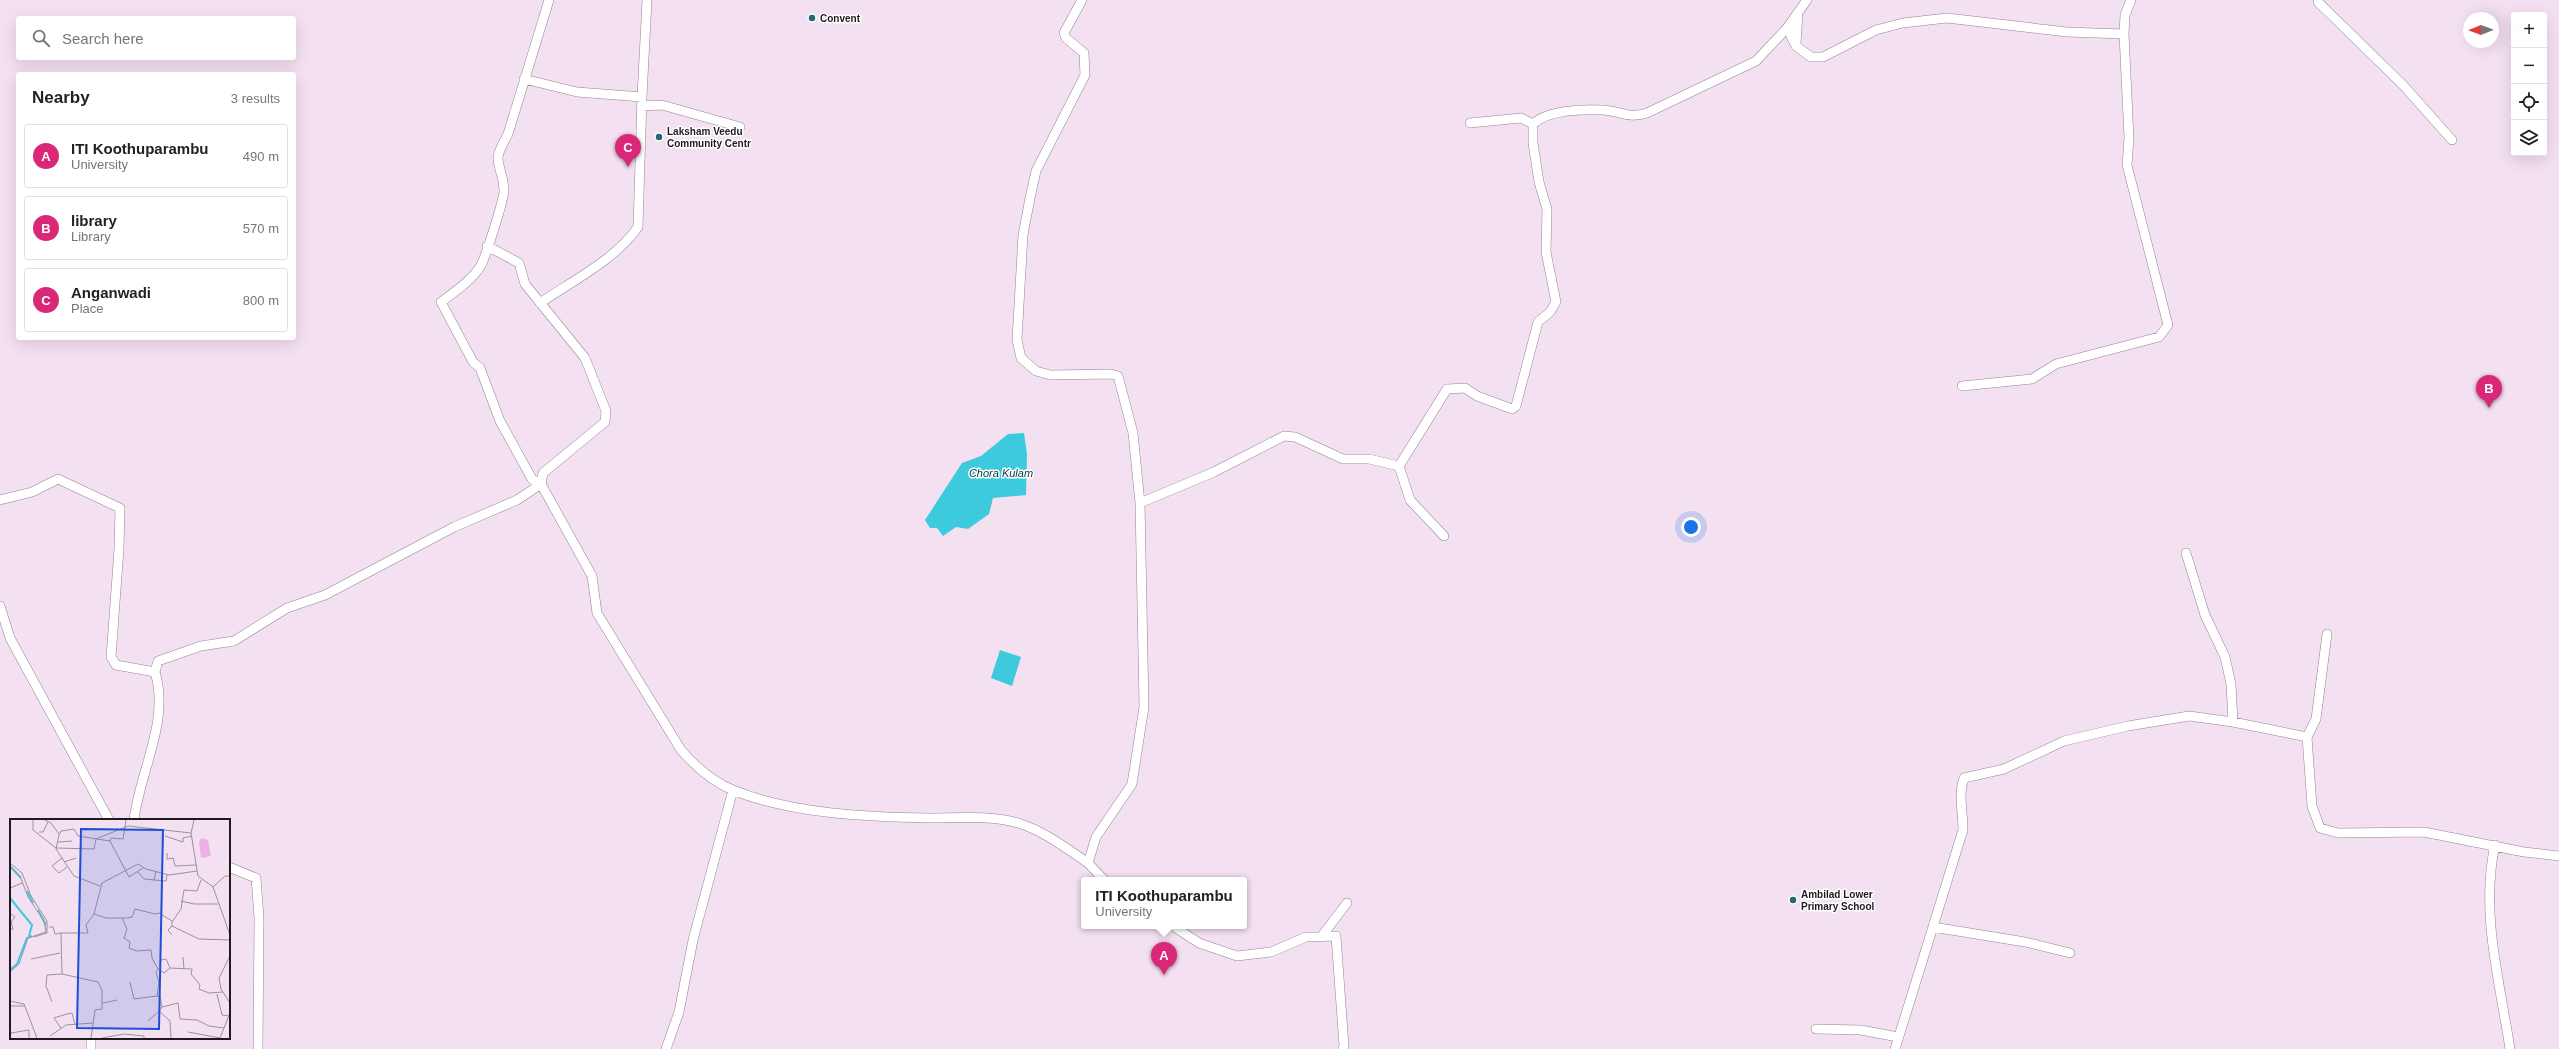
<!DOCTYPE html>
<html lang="en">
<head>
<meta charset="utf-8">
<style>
	:root { --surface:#fff; --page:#f6f6f6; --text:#222; --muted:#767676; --line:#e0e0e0; --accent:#db2777 }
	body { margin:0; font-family:Arial,sans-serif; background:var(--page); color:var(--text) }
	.controls { position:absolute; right:12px; top:12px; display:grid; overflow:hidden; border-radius:4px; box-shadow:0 4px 16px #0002 }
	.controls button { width:36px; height:36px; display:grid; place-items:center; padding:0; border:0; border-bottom:1px solid var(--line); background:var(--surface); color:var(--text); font:20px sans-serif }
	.compass { position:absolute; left:2463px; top:12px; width:36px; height:36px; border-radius:50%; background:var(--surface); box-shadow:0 4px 16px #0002; rotate:269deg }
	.you { position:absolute; left:1691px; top:527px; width:14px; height:14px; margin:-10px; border:3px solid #fff; border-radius:50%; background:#1a73e8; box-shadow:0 0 0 6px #1a73e833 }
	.badge { display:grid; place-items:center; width:26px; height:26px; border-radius:50%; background:var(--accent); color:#fff; font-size:13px; font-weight:700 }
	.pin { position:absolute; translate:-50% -33px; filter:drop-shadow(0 1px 2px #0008) }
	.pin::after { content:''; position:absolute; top:21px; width:14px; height:12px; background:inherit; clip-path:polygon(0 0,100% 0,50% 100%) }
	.popup { position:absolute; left:1081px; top:877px; width:166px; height:52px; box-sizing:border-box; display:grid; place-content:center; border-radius:4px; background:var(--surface); filter:drop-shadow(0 1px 3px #0005); font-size:13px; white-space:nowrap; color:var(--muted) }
	.popup b { font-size:15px; color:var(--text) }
	.popup::after { content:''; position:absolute; left:50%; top:100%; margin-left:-8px; border:8px solid transparent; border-top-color:var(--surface) }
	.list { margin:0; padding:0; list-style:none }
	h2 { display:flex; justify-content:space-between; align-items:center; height:52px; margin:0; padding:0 16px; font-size:17px }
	h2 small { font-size:13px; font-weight:400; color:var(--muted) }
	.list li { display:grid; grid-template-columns:26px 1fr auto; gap:12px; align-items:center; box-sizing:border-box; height:64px; margin:0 8px 8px; padding:0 8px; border:1px solid var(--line); border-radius:4px }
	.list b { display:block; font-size:15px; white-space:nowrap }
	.list p { margin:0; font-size:13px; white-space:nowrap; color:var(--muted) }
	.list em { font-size:13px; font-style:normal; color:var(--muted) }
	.icon { flex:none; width:22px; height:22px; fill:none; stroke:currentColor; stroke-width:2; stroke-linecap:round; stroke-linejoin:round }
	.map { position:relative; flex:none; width:2559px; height:1049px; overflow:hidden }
	.search { position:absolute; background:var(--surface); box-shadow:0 4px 16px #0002; left:16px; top:16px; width:280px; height:44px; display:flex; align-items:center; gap:10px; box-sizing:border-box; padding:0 14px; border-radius:4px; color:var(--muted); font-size:15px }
	.panel { position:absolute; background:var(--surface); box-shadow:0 4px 16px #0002; left:16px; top:72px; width:280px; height:268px; border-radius:4px }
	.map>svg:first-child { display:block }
</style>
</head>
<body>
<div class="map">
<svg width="2559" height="1049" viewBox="0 0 2559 1049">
	<rect width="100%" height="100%" fill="#f3e0f1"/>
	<path fill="#3dcadc" d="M1024,433L1027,455L1026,495L993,498L989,514L968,529L956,527L943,536L937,528H930L925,520L962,463L981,456L1008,434Z
		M1000,650L1021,657L1012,686L991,678Z"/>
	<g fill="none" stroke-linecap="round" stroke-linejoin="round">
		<g stroke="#958393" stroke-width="10">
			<path id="minor" d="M549,0L508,134C490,166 501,158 504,189C505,197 485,259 480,267C470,282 454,292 441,302L473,362L480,368L500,421L532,479L541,484L592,576L597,613L681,750C695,766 713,782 733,790C791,814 868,817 930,818C958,818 991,815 1018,823C1044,831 1066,848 1088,863
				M1082,0L1064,33L1066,38L1084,53L1085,75L1036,171L1030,198L1023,235L1017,340L1021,358L1036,371L1050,375L1111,374L1118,376L1133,433L1140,503L1144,707L1132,784L1096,837L1088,863L1104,880
				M2318,2L2403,85L2452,140
				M1787,28L1807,0
				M1796,44L1798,13
				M524,79L577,92L642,97L638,227C615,260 572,281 540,303
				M642,97L647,0
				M641,106L662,105L740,127
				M1470,123L1521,118L1533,124
				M1962,386L2032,379L2056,364L2159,337L2168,325L2127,165L2129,138L2124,34
				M1399,466L1410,500L1444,536
				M0,500L32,492L58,479L120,508L119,549L111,657L116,665L155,672L158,661L201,646L234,641L287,608L325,595L454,527L517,500L541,484L543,473L605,422L606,411L585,358L525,284L519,263L487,246
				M1140,503L1214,472L1284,436L1295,437L1343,459H1369L1399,466L1447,389L1465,388L1477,396L1512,409L1516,406L1538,322L1550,312L1556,302L1546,252L1547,209L1539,182L1533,143V124C1548,110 1582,109 1602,110C1621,111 1628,119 1647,113L1756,61L1787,28L1796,46L1811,57H1823L1876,30L1903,23L1947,18L2067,32L2124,34L2125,15L2131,0
				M2186,553L2205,615L2225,657L2231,684L2233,722
				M0,606L10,638L109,820
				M2307,737L2316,719L2327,634
				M134,820C140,770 170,722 155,672
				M2495,845C2480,913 2500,982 2510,1049
				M229,867L256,878L259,918L258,1049
				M1173,926L1199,943L1237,956L1271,952L1306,937L1336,936L1344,1046L1343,1049
				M1933,927L2025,942L2070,953
				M1321,937L1347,903
				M1816,1029L1861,1030L1898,1037
				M91,1049V1038
				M666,1049L679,1012L693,940L733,790
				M1895,1049L1963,830C1963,812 1958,794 1964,778L2004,769L2064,741L2128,726L2189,716L2233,722L2307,737L2312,806L2320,828L2338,833L2424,832L2524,852L2559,856"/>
		</g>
		<use href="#minor" stroke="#fff" stroke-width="9"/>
	</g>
	<g fill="#206a74" stroke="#fff" stroke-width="1.5">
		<circle cx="812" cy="18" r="4"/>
		<circle cx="659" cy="137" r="4"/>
		<circle cx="1793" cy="900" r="4"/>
	</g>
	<g text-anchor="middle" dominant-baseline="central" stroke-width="3" stroke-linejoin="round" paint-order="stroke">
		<g font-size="10" font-weight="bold" fill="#20191f" stroke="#fff" text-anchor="start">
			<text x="820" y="18">Convent</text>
			<text x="667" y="131">Laksham Veedu<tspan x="667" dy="12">Community Centr</tspan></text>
			<text x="1801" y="894">Ambilad Lower<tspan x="1801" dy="12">Primary School</tspan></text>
		</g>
		<g font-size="11" font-style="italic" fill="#004047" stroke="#fff">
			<text x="1001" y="473">Chora Kulam</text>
		</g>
	</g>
	<g transform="translate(10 819)">
		<rect width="220" height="220" fill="#f3e0f1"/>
		<path d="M191,19L198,21L201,37L191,39L189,23Z" fill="#ecb2e6"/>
		<path fill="none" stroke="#3dcadc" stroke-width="2" d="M0,47L11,59M17,72L23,84M0,79L22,106L19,117M28,91L36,106M0,151L7,145L17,119L22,117"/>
		<path fill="none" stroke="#9f909d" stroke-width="1" d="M23,1V11L46,29L84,30L86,20L118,7L181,14M35,1L41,4L49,15M116,1L113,20L101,19L100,22L119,58L133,49M184,1L181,14L188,57L203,68L220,116M29,13H33L38,3M155,17L173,23V19L182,17M48,23L62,22M157,34V40L163,39L165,47L186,46M52,39L42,47L49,54L57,48M54,43L66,39M0,44L12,54L21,77L37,102V114L24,118M0,48L10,57L18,78L34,102L36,113L18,119L9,145L0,153M128,53L134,60L144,61L146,52M144,61L156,62L157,56M90,67L64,57L46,30L49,16L51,12L64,10L68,17L100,22M203,68L215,57H220M0,69L12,64M171,82L184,85H208M0,94L5,98L1,103L3,110H0M84,95L92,64L128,45L136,50L159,56L187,52M112,99L117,110L114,119L120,123L119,129L127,132L141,131L142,139L148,150L146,153L149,163L147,177L150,178L152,188L149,192L160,202L161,219M162,103L171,90L174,71L187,72L191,61M162,107L158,111L162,116M39,108H43L45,115L51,114M220,137L209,159L211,170L220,184M173,138L174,150M21,140L50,134M151,141L156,140L160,149M148,150L154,154L160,149L182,150L181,155L190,166L189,170L199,174L213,173M120,163L124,180L147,177M207,175L212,196L219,197M0,182L14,185L27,219M42,183L36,167L37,156L52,155M93,184L107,181M0,187H15M152,188L168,184L170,200L187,201L199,207L214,209M138,202L149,192M51,209L44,199L57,195L62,194L65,206M178,213L210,219M40,217L56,206L83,204M0,219L1,214L19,211V219M81,219L85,191L92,190V171L88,163L52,155L51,114H78L76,106L84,95L96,99H117L122,98L125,90L145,95L149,94L162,102V107L189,120L220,121M92,219L114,215L134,217V219M210,219L220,194"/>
		<path fill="#1d4ed8" fill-opacity="0.15" stroke="#1d4ed8" stroke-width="2" d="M71,10L153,11L149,210L67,209Z"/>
		<rect width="220" height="220" fill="none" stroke="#20191f" stroke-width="2"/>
	</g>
</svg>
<div class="controls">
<button>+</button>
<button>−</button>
<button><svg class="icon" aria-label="locate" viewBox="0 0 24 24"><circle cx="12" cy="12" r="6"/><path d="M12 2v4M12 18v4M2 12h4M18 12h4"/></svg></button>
<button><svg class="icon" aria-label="layers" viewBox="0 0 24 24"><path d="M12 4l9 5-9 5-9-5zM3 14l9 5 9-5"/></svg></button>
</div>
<svg class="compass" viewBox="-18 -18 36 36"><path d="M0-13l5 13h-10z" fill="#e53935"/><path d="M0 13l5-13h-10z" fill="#767676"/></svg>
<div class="you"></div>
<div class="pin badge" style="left:1164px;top:975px">A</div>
<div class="popup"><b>ITI Koothuparambu</b>University</div>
<div class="pin badge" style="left:2489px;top:408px">B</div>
<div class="pin badge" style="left:628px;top:167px">C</div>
<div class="search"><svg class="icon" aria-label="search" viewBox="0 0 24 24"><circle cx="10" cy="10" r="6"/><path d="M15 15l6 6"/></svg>Search here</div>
<section class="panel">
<h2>Nearby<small>3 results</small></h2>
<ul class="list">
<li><span class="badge">A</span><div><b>ITI Koothuparambu</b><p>University</p></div><em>490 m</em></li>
<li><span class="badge">B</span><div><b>library</b><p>Library</p></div><em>570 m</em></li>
<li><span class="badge">C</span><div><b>Anganwadi</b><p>Place</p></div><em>800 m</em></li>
</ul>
</section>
</div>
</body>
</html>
